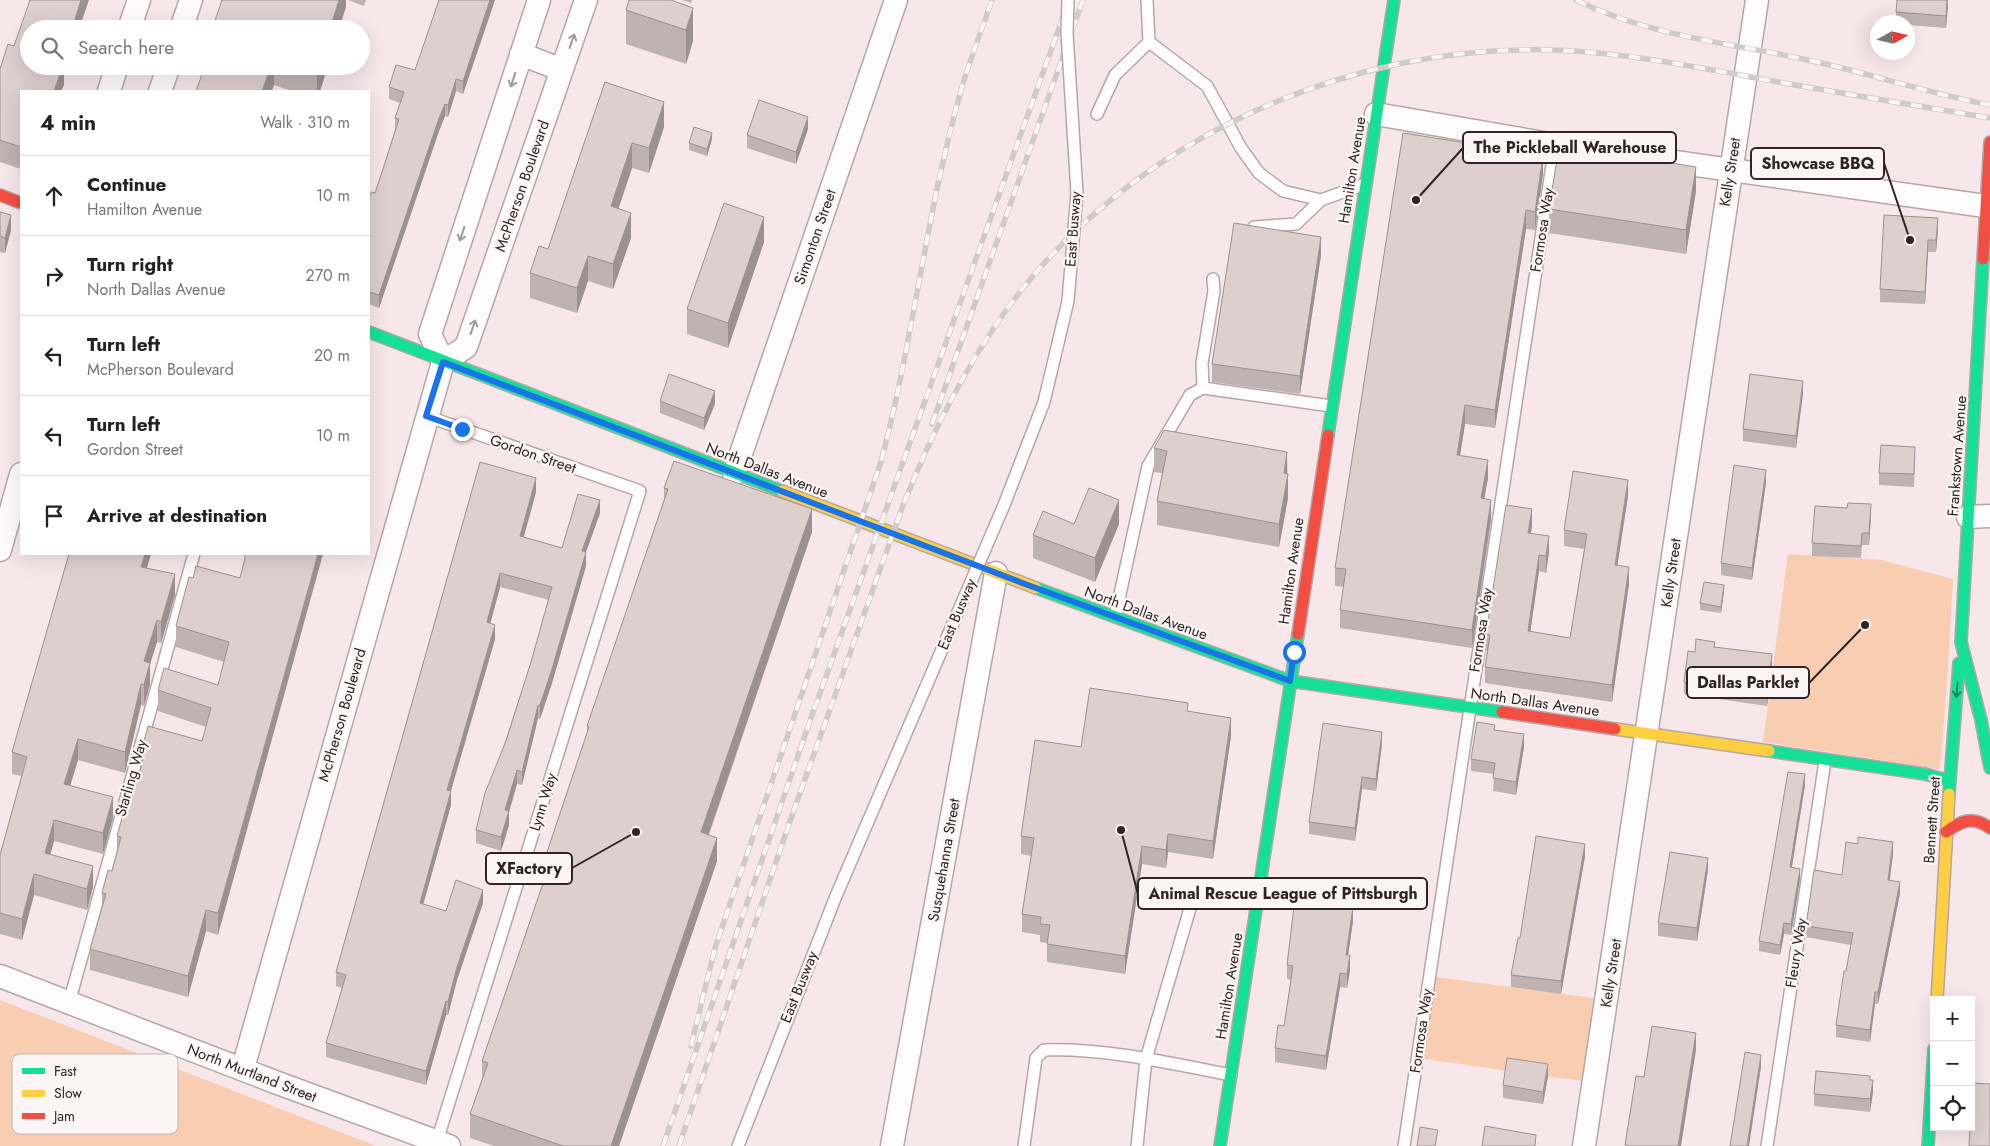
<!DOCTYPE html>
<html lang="en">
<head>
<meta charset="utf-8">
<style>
	:root { --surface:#fff; --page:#f2f2f2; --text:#222; --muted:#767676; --line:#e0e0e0 }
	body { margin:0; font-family:Jost,sans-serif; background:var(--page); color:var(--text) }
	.controls { position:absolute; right:15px; bottom:15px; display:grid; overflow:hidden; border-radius:0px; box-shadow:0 5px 20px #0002 }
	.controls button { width:45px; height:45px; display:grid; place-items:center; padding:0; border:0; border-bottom:1px solid var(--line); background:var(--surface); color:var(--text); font:25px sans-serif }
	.compass { position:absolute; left:1870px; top:15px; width:45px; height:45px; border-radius:50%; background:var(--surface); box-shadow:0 5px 20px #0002; rotate:82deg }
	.stop { position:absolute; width:15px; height:15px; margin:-11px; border:4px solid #1a73e8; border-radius:50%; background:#fff }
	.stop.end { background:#1a73e8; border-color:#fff; box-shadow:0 1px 5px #0008 }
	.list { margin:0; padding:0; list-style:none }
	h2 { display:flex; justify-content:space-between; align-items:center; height:65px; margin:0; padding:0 20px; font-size:21px }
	h2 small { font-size:16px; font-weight:400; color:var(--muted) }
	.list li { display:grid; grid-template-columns:32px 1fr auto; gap:15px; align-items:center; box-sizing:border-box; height:80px; padding:0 20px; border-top:1px solid var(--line) }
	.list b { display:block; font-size:19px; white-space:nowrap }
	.list p { margin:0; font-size:16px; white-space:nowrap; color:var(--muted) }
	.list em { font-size:16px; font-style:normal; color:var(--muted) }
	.icon { flex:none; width:28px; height:28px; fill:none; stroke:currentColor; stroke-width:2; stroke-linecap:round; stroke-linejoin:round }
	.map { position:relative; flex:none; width:1990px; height:1146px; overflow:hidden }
	.search { position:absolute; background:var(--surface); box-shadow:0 5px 20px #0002; left:20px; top:20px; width:350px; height:55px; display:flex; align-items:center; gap:12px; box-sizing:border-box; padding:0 18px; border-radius:28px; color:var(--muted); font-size:19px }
	.panel { position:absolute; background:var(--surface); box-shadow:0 5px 20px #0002; left:20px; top:90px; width:350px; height:465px; border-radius:0px }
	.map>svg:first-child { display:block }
</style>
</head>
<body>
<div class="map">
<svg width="1990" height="1146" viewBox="0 0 1990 1146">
	<rect width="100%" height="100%" fill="#f8e7ea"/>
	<path fill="#f9cdb2" d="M1788,554L1881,560L1953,579L1948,671L1940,769L1763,742Z
		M1429,976L1601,999L1588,1082L1417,1058Z
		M0,1000L376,1146H0Z"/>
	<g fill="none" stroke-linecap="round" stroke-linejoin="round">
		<g stroke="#b4a7a9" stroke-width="14">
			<path id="lane" d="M1149,42L1207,86L1241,148L1259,173L1283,191L1321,200L1365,184
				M1097,114L1115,75L1149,42L1147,0
				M1254,227L1296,224L1321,200
				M1203,388L1202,363L1214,291L1213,279
				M426,416L640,491L437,1141
				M1115,617L1148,466L1190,395L1203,388L1331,406
				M69,1003L194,554
				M738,1146L836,896
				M1024,1146L1036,1058L1044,1050C1106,1048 1170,1063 1231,1075
				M1137,1146L1146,1059L1193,898
				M1404,1146L1555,145
				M1767,1146L1825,761"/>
		</g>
		<g stroke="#b4a7a9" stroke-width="25">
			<path id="street" d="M129,29L139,0
				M181,29L191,0
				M521,54L562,70
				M109,91L117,66
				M160,91L169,66
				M1376,114L1555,145L1985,206
				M443,362L430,334L539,0
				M734,474L896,0
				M1968,517L1990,516
				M0,550L21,474
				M0,976L275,1082L449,1146
				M243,1068L443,362L466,347L586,0
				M892,1146L996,573
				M1584,1146L1757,0"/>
		</g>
		<g stroke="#b4a7a9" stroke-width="14">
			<path id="fast" d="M1983,259L1961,642L1981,720L1990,768
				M369,332L782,491
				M1328,435L1394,0
				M1036,588L1290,681L1502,712
				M1769,751L1925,774L1950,781
				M1949,794L1959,663
				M1220,1146L1298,634
				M1928,1146L1934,1049"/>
		</g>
		<g stroke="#b4a7a9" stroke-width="14">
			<path id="slow" d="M782,491L1036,588
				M1615,729L1769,751
				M1937,1000L1949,794"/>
		</g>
		<g stroke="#b4a7a9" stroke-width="14">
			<path id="jam" d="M0,195L21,203
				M1983,259L1990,142
				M1298,634L1328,435
				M1502,712L1615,729
				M1946,832C1962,820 1973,816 1990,828"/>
		</g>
		<use href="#lane" stroke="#fefbfc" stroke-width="11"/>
		<use href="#street" stroke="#fefbfc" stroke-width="22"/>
		<use href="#fast" stroke="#16e098" stroke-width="11"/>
		<use href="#slow" stroke="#ffcf43" stroke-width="11"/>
		<use href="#jam" stroke="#f24e42" stroke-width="11"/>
		<g stroke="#cfcbcb" stroke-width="5.5">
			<path id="rail" d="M1576,0C1647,35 1727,43 1803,59C1866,72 1926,93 1990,105
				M932,424L1083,0
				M904,503C931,435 964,369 1007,309C1130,140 1348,43 1555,50C1628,53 1701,68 1773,81C1845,94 1918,106 1990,118
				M691,1046L715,948L881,462C913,341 926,215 960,94C969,62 981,31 992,0
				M663,1146L810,721L1069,0
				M679,1146L790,821L906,497"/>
		</g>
		<use href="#rail" stroke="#fcf5f6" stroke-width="4" stroke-dasharray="11" stroke-linecap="butt"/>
		<g stroke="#b4a7a9" stroke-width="14" stroke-linecap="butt">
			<path id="lane-bridge" d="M836,896L1004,505L1044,402L1068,301L1077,193L1067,33L1068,0"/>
		</g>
		<use href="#lane-bridge" stroke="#fefbfc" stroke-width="11"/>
	</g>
	<path fill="#bfb2b2" d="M348,0H366L364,6Z
		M495,0L463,94L456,91L448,117L445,116L439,131L379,308L369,304V199L375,193L382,172L395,130V118L400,103L389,99V87L415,70Z
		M671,0L693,41L686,64L626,44V10Z
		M682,0H692L691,3Z
		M1948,0L1946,28L1908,25V22H1896V12Z
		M205,66H328L320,91H291L274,85Z
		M0,69L64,74V85L61,91H21V169L0,162Z
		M605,82L664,127L649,173L632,168L618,209L631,238L613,289L588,281L577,313L530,298V273L548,249Z
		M808,129L796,164L747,148V135Z
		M712,139L707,156L689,150V143Z
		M1543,174L1535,230L1526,229L1495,428L1465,424L1460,456L1488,478L1484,499L1491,519L1472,648L1340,628V610L1344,587L1335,586V568Z
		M1696,191L1686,254L1549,233V209Z
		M0,212L11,230L5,253L0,252Z
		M1938,230L1936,252H1928L1925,304L1880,302V289Z
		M764,242L728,348L687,334V309Z
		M1321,255L1300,394L1212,382V364Z
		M1803,393L1796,448L1743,441V429Z
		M660,401L715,404L704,430L660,413Z
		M1154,448L1287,452L1288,498L1279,547L1157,525V501L1162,473L1154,472Z
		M1915,459L1914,487L1879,485V473Z
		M480,462L536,492L524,537L562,548L600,513L586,552V566L552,683L540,719L538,718L522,785L517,784L509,812V825L501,851L476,843V830L531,662L549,600L500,587L490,624L495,639L451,791V805L423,904L446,911L483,903L457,980L448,1015H446L426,1085L326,1057V1043L342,988L336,986V972Z
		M1766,483L1752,580L1721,575V563Z
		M664,488L812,532L709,835L717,861L619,1146H494L470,1138V1114L482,1079V1061L542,886V867L587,734V726L664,500Z
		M1628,496L1617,566L1629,584L1612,702L1485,683V667L1487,651L1486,650V634L1532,526L1531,533L1549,552L1546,573L1539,571L1530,632L1570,638L1584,549L1564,546V530Z
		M1871,516L1869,545H1862L1861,558L1812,556V543Z
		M1074,524H1119L1095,582L1033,558V535Z
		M147,568L175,595L161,643L157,642L150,664V684L144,706L141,705L125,773L78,760L70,786L113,818L103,854L54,841L50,854L93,887L87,910L34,895L22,940L0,934V855L22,776L12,774V752Z
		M193,578H240L218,935L206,931L188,997L90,970V949L102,909V893L112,871L117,852V836L131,801L140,771V756L202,741L206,727L158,711V690L218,685L224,662L176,647V626Z
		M1724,591L1721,613L1700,610V603Z
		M1715,647L1772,666L1767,706L1684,694V682L1695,652Z
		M1188,712L1231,736L1213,859L1168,852L1166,868L1142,864L1125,974L1047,962V943L1040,942V935L1022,932V914L1031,856L1021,854V836L1081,747Z
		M1495,730L1524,747L1516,795L1493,791L1494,774L1471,771V759Z
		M1382,744L1376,791L1362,789L1355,841L1309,834V822Z
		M1805,785L1792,867L1800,879L1791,935L1784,934L1780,955L1759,951V941Z
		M1893,854L1890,880L1900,893L1878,1004H1875L1870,1042L1836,1037V1025L1851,945L1806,937V926L1842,875Z
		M1585,856L1561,994L1511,987V975L1520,938Z
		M1708,870L1697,941L1658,936V923Z
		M1353,921L1348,955L1350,970L1347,988L1340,987L1326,1070L1275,1062V1048L1284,1026L1291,980L1287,979V965Z
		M1548,1076L1543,1104L1503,1098V1085Z
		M1870,1080L1873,1092L1870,1112L1814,1106V1094Z"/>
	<path fill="#9b9191" d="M81,0H89L79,29H72Z
		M339,0H346V7L339,29H330Z
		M490,0H495L463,94V81Z
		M1947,0L1948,7L1946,28V16Z
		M693,8V41L686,64V30Z
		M60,66H66L64,74V85L61,91H54Z
		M271,66H274V85L272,91H262Z
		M318,66H328L320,91H317V70Z
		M456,79V91L448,117V105Z
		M664,102V127L649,173V148Z
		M445,104V116L439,131L379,308V295L439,118Z
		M808,117V129L796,164V152Z
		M712,133V139L707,156V149Z
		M632,143V168L611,231V206Z
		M1543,155V174L1535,230V212Z
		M1696,167V191L1686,254V230Z
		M1526,210V229L1495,428V410Z
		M631,213V238L613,289V264Z
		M11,215V230L5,253V238Z
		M764,217V242L728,348V323Z
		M1938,218V230L1936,252V240Z
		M1321,237V255L1300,394V376Z
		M1928,240V252L1925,304V292Z
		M588,256V281L577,313V288Z
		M1803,381V393L1796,448V436Z
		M715,391V404L704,430V418Z
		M1465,405V424L1457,474V455Z
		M1287,452V476L1284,473Z
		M1488,460V478L1481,517V498Z
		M1766,470V483L1752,580V568Z
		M1288,474V498L1279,547V524Z
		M536,478V492L520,550V536Z
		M1628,480V496L1615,581V565Z
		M600,500V513L586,552V566L552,683L540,719V705L582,551Z
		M1119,500V524L1095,582V558Z
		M1491,500V519L1472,648V630Z
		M1871,504V516L1869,545V533Z
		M812,509V532L701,856V832Z
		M1532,509V526L1528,549V533Z
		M1549,536V552L1546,573V556Z
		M145,554H151L141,588V567Z
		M318,554H323L218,935V913Z
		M1539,555V571L1528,648V631Z
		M1629,567V584L1612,702V685Z
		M500,573V587L487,636V622Z
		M175,574V595L161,643V622Z
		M1724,585V591L1721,613V607Z
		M157,620V642L150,664V684L144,706V661Z
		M495,625V639L447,804V790Z
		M1772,654V666L1767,706V694Z
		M141,684V705L125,773V752Z
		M538,705V718L522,785V772Z
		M1231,718V736L1213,859V841Z
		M1382,732V744L1376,791V779Z
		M1524,734V747L1516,795V782Z
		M78,739V760L64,806V784Z
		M517,770V784L509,812V825L501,851V837L505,810Z
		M1805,774V785L1790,878V867Z
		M1362,777V789L1355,841V828Z
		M451,791V805L420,916V903Z
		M113,797V818L103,854V833Z
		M54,820V841L45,874V853Z
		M1168,834V852L1166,868V850Z
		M717,838V861L619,1146H611Z
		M1893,842V854L1888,891V880Z
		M1585,844V856L1561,994V981Z
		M1142,846V864L1125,974V956Z
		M1708,858V870L1697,941V928Z
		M93,866V887L87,910V889Z
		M1800,869V879L1791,935V924Z
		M34,874V895L22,940V919Z
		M1900,882V893L1878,1004V992Z
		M483,890V903L457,980L448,1015V1002L457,967Z
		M1353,907V921L1346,969V955Z
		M206,910V931L188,997V976Z
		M1784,923V934L1780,955V945Z
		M1350,955V970L1347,988V974Z
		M1340,973V987L1326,1070V1056Z
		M1875,992V1004L1870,1042V1030Z
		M446,1001V1015L426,1085V1071Z
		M1696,1033V1050L1681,1146H1678Z
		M1761,1055V1067L1749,1146H1747Z
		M1548,1064V1076L1543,1104V1092Z
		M1873,1080V1092L1870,1112V1099Z"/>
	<path fill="#decfcf" stroke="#9b9191" d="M30,0H81L72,29H29V66H63L54,91H21V147L0,140V69L8,44L14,46Z
		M222,0H339L330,29H212Z
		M439,0H490L463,81L456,79L448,105L445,104L439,118L379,295L369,292V199L371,192L375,193L382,172L399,119L395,118L404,92L389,87L396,65L415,70Z
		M629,0H671L693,8L686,30L626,10Z
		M1897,0H1947L1946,16L1896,12Z
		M205,66H271L262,91H196Z
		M306,66H318L317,70Z
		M605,82L664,102L649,148L632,143L611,206L631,213L613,264L588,256L577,288L530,273L539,246L548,249Z
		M759,100L808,117L796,152L747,135Z
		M694,127L712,133L707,149L689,143Z
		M1403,133L1543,155L1535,212L1526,210L1495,410L1465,405L1457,455L1488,460L1481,498L1491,500L1472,630L1340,610L1346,569L1335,568Z
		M1566,146L1696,167L1686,230L1549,209L1558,153L1565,154Z
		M724,203L764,217L728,323L687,309Z
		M0,212L11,215L5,238L0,236Z
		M1884,215L1938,218L1936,240H1928L1925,292L1880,289Z
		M1234,223L1321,237L1300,376L1212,364Z
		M669,374L715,391L704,418L660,401Z
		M1750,374L1803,381L1796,436L1743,429Z
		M1164,430L1287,452L1284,473L1288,474L1279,524L1157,501L1167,451L1154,448Z
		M1881,445L1915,447L1914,474L1879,473Z
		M674,461L812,509L701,832L717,838L611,1146H563L470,1114L488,1063L482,1061L548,869L542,867L589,727L587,726L668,489L664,488Z
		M480,462L536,478L520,536L562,548L578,494L600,500L582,551L586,552L552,669L540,705H538L522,772L517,770L505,810L509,811L501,837L476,830L485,793L506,741L531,662L552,587L500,573L487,622L495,625L447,790L451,791L420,903L446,911L456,880L483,890L457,967L448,1002L446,1001L426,1071L326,1043L346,975L336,972Z
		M1734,465L1766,470L1752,568L1721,563Z
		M1573,471L1628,480L1615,565L1629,567L1612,685L1485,667L1490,635L1486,634L1506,505L1532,509L1528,533L1549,536L1546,556L1539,555L1528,631L1570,638L1587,534L1564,530Z
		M1089,488L1119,500L1095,558L1033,535L1043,511L1074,524Z
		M1848,503L1871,504L1869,533H1862L1861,546L1812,543L1815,506L1847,508Z
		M69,554H145L141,567L175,574L161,622L157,620L144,661L150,663L144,685L141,684L125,752L78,739L64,784L113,797L103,833L54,820L45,853L93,866L87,889L34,874L22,919L0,913V855L27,757L12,752Z
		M246,554H318L218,913L206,910L188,976L90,949L106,894L102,893L108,870L112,871L121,837L117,836L127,800L131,801L144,757L140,756L148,726L202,741L211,708L158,690L164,668L218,685L229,642L176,626L189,577L193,578L196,566L240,578Z
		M1704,582L1724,585L1721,607L1700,603Z
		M1696,639L1715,642L1714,647L1772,654L1767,694L1684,682L1688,651L1695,652Z
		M1090,688L1188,703L1187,711L1231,718L1213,841L1168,834L1166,850L1142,846L1125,956L1047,944L1050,925L1040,924L1041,917L1022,914L1034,838L1021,836L1035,740L1081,747Z
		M1477,722L1495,725L1494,730L1524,734L1516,782L1493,778L1495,763L1471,759Z
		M1323,723L1382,732L1376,779L1362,777L1355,828L1309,822Z
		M1788,772L1805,774L1790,867L1800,869L1791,924L1784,923L1780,945L1759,941Z
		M1536,836L1585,844L1561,981L1511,975L1518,938H1520Z
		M1858,837L1893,842L1888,880L1900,882L1878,992H1875L1870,1030L1836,1025L1844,971H1846L1853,933L1806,926L1814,870L1842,875L1846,842L1858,844Z
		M1670,852L1708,858L1697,928L1658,923Z
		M1295,898L1353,907L1346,955H1350L1347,974L1340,973L1326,1056L1275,1048L1278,1025L1284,1026L1293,966L1287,965Z
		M1652,1026L1696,1033L1678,1146H1631L1625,1145L1636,1076L1644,1077Z
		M1745,1052L1761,1055L1747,1146H1730Z
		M1507,1058L1548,1064L1543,1092L1503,1085Z
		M1816,1071L1870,1076V1080H1873L1870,1099L1814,1094Z
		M1971,1083L1990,1084V1146H1969L1970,1127H1971Z
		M1485,1126L1536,1135L1535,1146H1482Z
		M1420,1127L1438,1130L1435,1146H1417Z"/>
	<defs><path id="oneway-shaft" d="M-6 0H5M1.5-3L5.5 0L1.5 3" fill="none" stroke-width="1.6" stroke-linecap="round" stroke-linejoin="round" transform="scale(1.25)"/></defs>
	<g stroke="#a19a9b">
		<use href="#oneway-shaft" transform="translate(572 41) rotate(-71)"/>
		<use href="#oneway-shaft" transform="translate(513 80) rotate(108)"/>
		<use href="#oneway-shaft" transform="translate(462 234) rotate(108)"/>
		<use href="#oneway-shaft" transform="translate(473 327) rotate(-71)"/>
	</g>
	<use stroke="#23825e" href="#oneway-shaft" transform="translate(1957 690) rotate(95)"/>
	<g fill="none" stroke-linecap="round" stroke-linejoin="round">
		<path stroke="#1a73e8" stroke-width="6" d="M462,429L426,416L443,362L1025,584L1290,681L1294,652"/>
	</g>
	<g text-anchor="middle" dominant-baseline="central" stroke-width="4.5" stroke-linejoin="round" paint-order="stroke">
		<g font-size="15" fill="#302325" stroke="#fcf5f6">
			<text transform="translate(1352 170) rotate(-81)">Hamilton Avenue</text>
			<text transform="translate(1730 172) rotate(-81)">Kelly Street</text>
			<text transform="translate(522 186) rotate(-71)">McPherson Boulevard</text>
			<text transform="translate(1073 229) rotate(-86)">East Busway</text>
			<text transform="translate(1542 230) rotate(-81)">Formosa Way</text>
			<text transform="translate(815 237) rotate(-71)">Simonton Street</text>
			<text transform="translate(533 454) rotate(19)">Gordon Street</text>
			<text transform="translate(1957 456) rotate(-86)">Frankstown Avenue</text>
			<text transform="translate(767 470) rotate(21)">North Dallas Avenue</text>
			<text transform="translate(1291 571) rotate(-82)">Hamilton Avenue</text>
			<text transform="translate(1671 573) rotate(-82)">Kelly Street</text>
			<text transform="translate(1146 613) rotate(20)">North Dallas Avenue</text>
			<text transform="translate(957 614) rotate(-67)">East Busway</text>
			<text transform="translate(1481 630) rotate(-81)">Formosa Way</text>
			<text transform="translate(1535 702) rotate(8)">North Dallas Avenue</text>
			<text transform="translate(342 715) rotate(-74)">McPherson Boulevard</text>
			<text transform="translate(131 778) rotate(-74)">Starling Way</text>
			<text transform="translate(543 802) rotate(-73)">Lynn Way</text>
			<text transform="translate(1932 820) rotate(-86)">Bennett Street</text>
			<text transform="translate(944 860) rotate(-80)">Susquehanna Street</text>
			<text transform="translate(1796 953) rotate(-81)">Fleury Way</text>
			<text transform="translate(1611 973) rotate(-81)">Kelly Street</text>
			<text transform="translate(1229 986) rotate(-81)">Hamilton Avenue</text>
			<text transform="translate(799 987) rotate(-68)">East Busway</text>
			<text transform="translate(1421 1031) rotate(-82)">Formosa Way</text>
			<text transform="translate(252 1073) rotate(21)">North Murtland Street</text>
		</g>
	</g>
	<rect x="12" y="1054" width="166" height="80" rx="8" fill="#fcf5f6" stroke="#bfb6b7" stroke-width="1"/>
	<rect x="22" y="1068" width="23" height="6" fill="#16e098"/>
	<rect x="22" y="1090" width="23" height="7" fill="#ffcf43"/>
	<rect x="22" y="1113" width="23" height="6" fill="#f24e42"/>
	<g font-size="14" fill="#302325">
		<text x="54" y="1076">Fast</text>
		<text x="54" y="1098">Slow</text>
		<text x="54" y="1121">Jam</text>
	</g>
	<path fill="none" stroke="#302325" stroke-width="2" d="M1416 200L1463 148M1910 240L1884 163M1865 625L1809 683M636 832L572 868M1121 830L1138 894"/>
	<g fill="#302325" stroke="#fcf5f6" stroke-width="2">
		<circle cx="1416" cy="200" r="5"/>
		<circle cx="1910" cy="240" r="5"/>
		<circle cx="1865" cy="625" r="5"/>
		<circle cx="636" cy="832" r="5"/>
		<circle cx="1121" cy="830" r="5"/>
	</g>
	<g fill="#fcf5f6" stroke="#302325" stroke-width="2">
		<rect x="1463" y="132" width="213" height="31" rx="5"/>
		<rect x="1751" y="148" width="133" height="31" rx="5"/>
		<rect x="1687" y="667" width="122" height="31" rx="5"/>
		<rect x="486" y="853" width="86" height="31" rx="5"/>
		<rect x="1138" y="878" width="289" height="31" rx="5"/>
	</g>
	<g font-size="16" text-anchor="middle" font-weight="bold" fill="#302325">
		<text x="1570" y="153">The Pickleball Warehouse</text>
		<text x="1818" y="169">Showcase BBQ</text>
		<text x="1748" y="688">Dallas Parklet</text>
		<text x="529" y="874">XFactory</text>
		<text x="1283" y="899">Animal Rescue League of Pittsburgh</text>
	</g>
</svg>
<div class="controls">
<button>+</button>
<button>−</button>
<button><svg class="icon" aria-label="locate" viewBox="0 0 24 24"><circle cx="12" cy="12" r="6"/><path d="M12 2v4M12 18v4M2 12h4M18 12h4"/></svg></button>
</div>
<svg class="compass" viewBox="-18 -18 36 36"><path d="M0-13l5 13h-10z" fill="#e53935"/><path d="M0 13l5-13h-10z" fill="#767676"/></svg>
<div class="stop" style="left:1294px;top:652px"></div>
<div class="stop end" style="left:462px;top:429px"></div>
<div class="search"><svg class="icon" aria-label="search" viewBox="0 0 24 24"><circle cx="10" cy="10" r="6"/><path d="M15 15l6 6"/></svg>Search here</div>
<section class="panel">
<h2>4 min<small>Walk · 310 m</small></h2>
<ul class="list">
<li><svg class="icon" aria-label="ahead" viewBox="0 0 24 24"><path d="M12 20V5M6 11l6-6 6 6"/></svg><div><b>Continue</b><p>Hamilton Avenue</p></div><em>10 m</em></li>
<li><svg class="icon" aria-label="right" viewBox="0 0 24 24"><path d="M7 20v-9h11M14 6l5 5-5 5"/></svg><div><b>Turn right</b><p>North Dallas Avenue</p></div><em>270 m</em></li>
<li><svg class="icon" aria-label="left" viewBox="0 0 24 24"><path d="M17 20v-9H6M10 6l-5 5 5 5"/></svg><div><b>Turn left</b><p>McPherson Boulevard</p></div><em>20 m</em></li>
<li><svg class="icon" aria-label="left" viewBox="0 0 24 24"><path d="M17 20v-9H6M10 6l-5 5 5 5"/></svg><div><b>Turn left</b><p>Gordon Street</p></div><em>10 m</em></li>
<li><svg class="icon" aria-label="arrive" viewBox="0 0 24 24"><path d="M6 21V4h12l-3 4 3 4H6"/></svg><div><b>Arrive at destination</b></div></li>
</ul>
</section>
</div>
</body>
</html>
